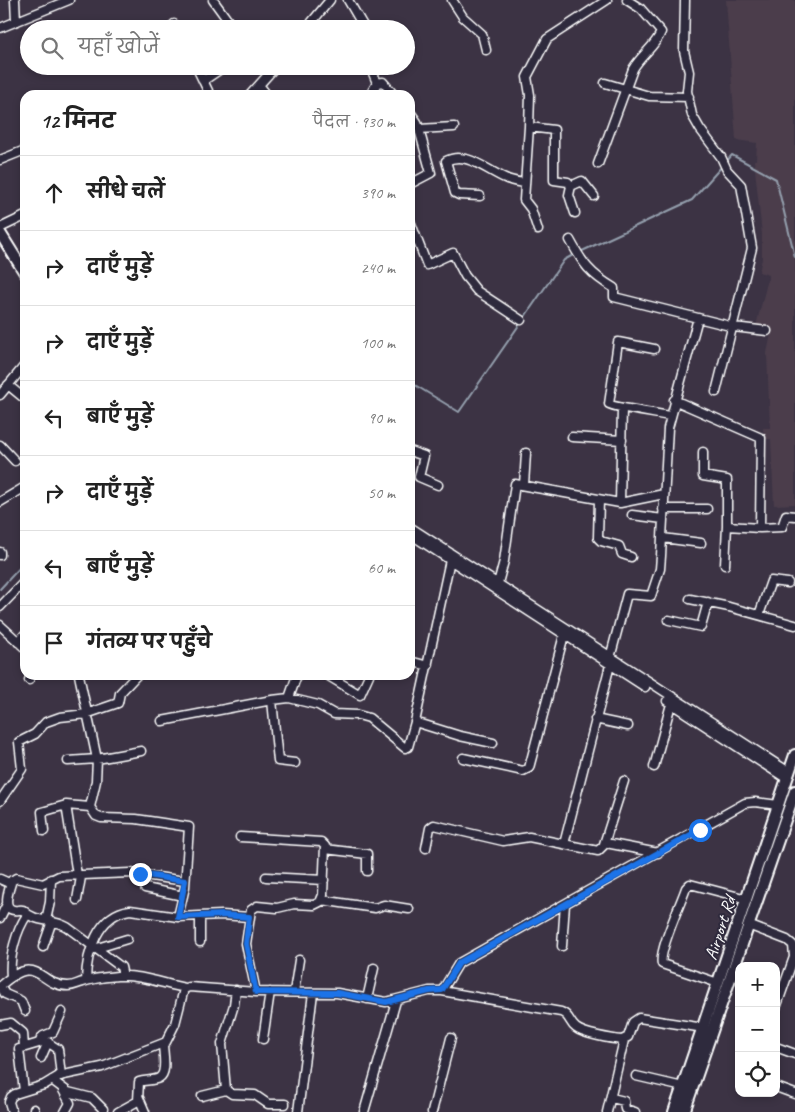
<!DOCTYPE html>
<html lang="hi">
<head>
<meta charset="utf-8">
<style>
	:root { --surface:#fff; --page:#f2f2f2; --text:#222; --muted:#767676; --line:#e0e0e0 }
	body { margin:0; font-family:Caveat,"Playpen Sans Deva",sans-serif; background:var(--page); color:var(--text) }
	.controls { position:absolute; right:15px; bottom:15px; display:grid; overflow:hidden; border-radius:10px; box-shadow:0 2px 8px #0003 }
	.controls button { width:45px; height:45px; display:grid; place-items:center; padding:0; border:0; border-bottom:1px solid var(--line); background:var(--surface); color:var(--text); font:25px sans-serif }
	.stop { position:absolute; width:15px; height:15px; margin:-11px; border:4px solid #1a73e8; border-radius:50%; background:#fff }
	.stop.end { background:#1a73e8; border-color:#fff; box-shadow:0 1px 5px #0008 }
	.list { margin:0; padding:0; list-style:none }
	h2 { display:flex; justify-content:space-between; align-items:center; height:65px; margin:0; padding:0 20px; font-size:21px }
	h2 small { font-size:16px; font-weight:400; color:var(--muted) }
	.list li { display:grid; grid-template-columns:32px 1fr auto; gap:15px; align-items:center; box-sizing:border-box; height:75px; padding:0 20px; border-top:1px solid var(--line) }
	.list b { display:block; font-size:19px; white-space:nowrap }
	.list em { font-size:16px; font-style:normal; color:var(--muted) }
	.icon { flex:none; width:28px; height:28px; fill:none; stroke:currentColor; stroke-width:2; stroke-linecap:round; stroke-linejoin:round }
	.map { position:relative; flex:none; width:795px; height:1112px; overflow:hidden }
	.search { position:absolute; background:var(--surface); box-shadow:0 2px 8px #0003; left:20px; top:20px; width:395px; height:55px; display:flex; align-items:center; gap:12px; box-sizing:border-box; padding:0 18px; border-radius:28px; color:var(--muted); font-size:19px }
	.panel { position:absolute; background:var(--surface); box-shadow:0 2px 8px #0003; left:20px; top:90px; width:395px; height:590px; border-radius:15px }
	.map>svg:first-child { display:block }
</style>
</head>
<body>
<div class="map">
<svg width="795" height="1112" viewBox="0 0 795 1112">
	<rect width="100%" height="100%" fill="#3c3344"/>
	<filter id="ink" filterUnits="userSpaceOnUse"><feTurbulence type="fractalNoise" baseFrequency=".02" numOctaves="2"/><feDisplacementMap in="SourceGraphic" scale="10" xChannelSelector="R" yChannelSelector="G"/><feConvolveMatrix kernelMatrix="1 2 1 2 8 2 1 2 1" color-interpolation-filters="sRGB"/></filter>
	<g filter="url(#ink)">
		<path fill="#4b3e4c" d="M726,0H795V504L774,505L771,439H764L763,428H770L767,353L772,329L756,326L769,275L759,272L762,259V234L754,160H756L757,143L736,140Z"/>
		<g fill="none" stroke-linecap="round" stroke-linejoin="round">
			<path stroke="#949fad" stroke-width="2" d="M726,162L732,155L776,179L795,257
				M580,252L692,200L723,165
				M410,382L459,412L564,260L575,254
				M0,589L25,562"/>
			<g stroke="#fff" stroke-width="11">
				<path id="minor" d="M15,0L16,21
					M213,0L234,29
					M348,0L365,29
					M452,0L463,17L482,34L486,50
					M685,0L684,51L689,72L687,91L692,115L700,129L721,157L727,170L741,185L752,248L716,392
					M174,24L176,29
					M0,28L69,0
					M306,29L330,0
					M196,66L210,95
					M370,66L377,83
					M203,81L225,66
					M377,83L383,82L394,95
					M605,83L649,96L689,97
					M259,85L267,95
					M250,95L276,66
					M370,95L377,83
					M410,112L417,122L431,173L410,184
					M529,127L530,95L527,77L547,39L607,0
					M419,129L454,127
					M0,160L25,150
					M598,164L633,69C641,55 655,47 661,32L641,9L627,0
					M480,196L459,195L455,193L446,161C466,150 487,171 505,178C511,181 518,182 524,183
					M575,213L569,195L571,186L582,181L594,196
					M410,221L427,265L453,253L465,276L477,291L521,320
					M0,228L25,216
					M538,230L531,209L524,200L529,127L554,130V180L568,182L571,186
					M570,240C583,264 590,274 614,288V297L698,318L668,428L661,556L660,569L651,596L627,594L610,658
					M698,318L734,327L767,331
					M654,349L618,342L609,404C612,407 660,414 670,416
					M8,385L25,399
					M0,395L25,365
					M674,400L761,438L760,528L727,526V480L703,476V452
					M622,408L620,503L664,494
					M572,437L622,440
					M0,445L15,461
					M410,451L424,456L419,477L438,485
					M524,485L526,453
					M599,500L598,538L601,541L619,546L622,554L631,557
					M0,502L25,487
					M663,509H707
					M632,515L663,519
					M410,527L789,772
					M760,528L782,527L786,515L795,516
					M410,534L645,687
					M663,538L701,543
					M0,552V555
					M450,560L415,722L460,736L493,743
					M725,565L727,526
					M498,583L504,561L515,484L620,503
					M690,599L729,607L795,625
					M0,607L25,581
					M759,615L771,581L788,583
					M669,620L701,627L708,602
					M0,625L25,648
					M18,642L25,634
					M410,661L428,666
					M79,675L97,759L96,781L90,807L96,816L101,818L136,819L189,827L185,887L178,917
					M327,675L360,695L369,675
					M29,680L31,675
					M289,698L297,675
					M667,701L787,779
					M595,719L628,726
					M162,721L272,700
					M463,758L523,771L529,768L564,635
					M68,761L97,759L141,751
					M295,763L278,761L272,700L289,698L318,705L334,714L358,715L369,718L405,748L408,747L415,722
					M654,767L671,704
					M0,801L22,769L19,742L35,734L46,722L60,717L86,714L118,703L120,693L137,675
					M66,805L90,807
					M44,831L42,812L66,805L77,875
					M240,837L321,842L325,846L323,895L320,902L314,905L294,904L277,908L257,906L251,910L246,944L256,992
					M564,844L610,665
					M604,844L624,781
					M426,848L430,828L434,825L503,841L529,837L598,851L606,843L658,853
					M325,849L367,854V871
					M266,877L324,880
					M0,879L9,883L16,878L43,884L59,876L130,873L185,881
					M12,880C10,887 1,909 14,910C17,911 20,909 23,910C35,923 51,918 67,927L121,967L123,976
					M145,888L183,896
					M77,900L81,877
					M321,900L375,908L384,905L409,909
					M0,918L7,904
					M46,920L50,902L51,879
					M748,925L787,940L793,945L794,957L776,1008
					M200,942V917
					M562,946L565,904
					M43,947L52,921
					M94,949L127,939
					M11,976C9,957 16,931 27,915
					M86,981C86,953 98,914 130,910L178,917L222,915L249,917
					M718,983L662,964C658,952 681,903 686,888L690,884L747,899
					M0,986C39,951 38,986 68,986C74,986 78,983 83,982C93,978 106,977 117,976C138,974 164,984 185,988
					M0,986L5,994L21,1001L25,1011
					M236,990L234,1005L222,1044L226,1090L232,1094L255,1095L268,1104H285
					M442,991L459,963L745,803L755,802L778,805
					M294,992L299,960
					M367,999L374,968
					M0,1025L11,1023L23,1033L24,1047
					M41,1038L58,1049L61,1076
					M263,1039L270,992
					M776,1047L795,1054
					M41,1058L48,1042
					M636,1076L683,1087
					M52,1080L68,1092L92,1098L103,1109
					M776,1087L795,1094
					M63,1090L70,1103L65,1112
					M24,1091L19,1049L39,1043L43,1036L53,1032L62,1012
					M202,1096L226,1090
					M139,1098L145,1112
					M612,1098L624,1101L625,1109L635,1112
					M34,1109L35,1112
					M12,1112L9,1102L11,1097L15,1094L44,1085L59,1076L102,1067L166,1042L175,1024L184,989L189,987L256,992L337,993L386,1002L429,991H442L561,1012C570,1015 569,1023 576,1028C583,1034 612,1039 622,1040L628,1037L633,1022L639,1018L704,1028
					M118,1112L138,1101L139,1082C145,1080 153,1081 159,1078C168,1073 163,1053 163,1044
					M298,1112L313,993
					M364,1112L396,1001
					M432,1112L451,1038
					M607,1112L624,1040"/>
			</g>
			<g stroke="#fff" stroke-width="14">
				<path id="major" d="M0,233L25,273
					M674,1112L795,755
					M684,1112L795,791"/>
			</g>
			<use href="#minor" stroke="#2f2a3d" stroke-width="8"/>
			<use href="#major" stroke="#2f2a3d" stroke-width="10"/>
		</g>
	</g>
	<g fill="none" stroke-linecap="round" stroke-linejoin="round" filter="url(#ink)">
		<path stroke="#1a73e8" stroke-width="6" d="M140,874L185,881L178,917L222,915L249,917L246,944L256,992L337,993L386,1002L429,991L442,990L459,963L700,830"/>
	</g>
	<g text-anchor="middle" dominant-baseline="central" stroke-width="4" stroke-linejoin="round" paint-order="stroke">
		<g font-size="18" fill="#fff" stroke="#2f2a3d">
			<text transform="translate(720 928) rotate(-72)">Airport Rd</text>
		</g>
	</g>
</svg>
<div class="controls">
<button>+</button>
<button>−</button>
<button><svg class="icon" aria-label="locate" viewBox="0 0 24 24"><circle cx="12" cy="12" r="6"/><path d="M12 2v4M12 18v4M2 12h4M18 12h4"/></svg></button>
</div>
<div class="stop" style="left:700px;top:830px"></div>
<div class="stop end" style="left:140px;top:874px"></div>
<div class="search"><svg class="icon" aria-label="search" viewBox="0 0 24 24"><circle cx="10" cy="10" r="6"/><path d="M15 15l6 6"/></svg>यहाँ खोजें</div>
<section class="panel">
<h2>12 मिनट<small>पैदल · 930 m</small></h2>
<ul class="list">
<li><svg class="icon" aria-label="ahead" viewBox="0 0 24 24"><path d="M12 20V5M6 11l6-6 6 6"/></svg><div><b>सीधे चलें</b></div><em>390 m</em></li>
<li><svg class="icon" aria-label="right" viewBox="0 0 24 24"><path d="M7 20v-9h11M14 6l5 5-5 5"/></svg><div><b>दाएँ मुड़ें</b></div><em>240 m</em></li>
<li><svg class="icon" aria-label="right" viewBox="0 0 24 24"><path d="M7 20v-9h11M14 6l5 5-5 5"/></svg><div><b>दाएँ मुड़ें</b></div><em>100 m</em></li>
<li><svg class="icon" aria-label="left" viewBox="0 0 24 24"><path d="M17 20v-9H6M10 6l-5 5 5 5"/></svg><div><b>बाएँ मुड़ें</b></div><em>90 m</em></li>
<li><svg class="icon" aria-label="right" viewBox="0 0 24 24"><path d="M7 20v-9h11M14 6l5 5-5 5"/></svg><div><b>दाएँ मुड़ें</b></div><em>50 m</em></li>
<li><svg class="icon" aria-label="left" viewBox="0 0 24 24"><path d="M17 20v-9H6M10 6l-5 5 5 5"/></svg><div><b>बाएँ मुड़ें</b></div><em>60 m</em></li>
<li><svg class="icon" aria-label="arrive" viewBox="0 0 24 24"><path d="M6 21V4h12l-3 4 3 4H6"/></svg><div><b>गंतव्य पर पहुँचे</b></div></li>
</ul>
</section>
</div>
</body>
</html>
